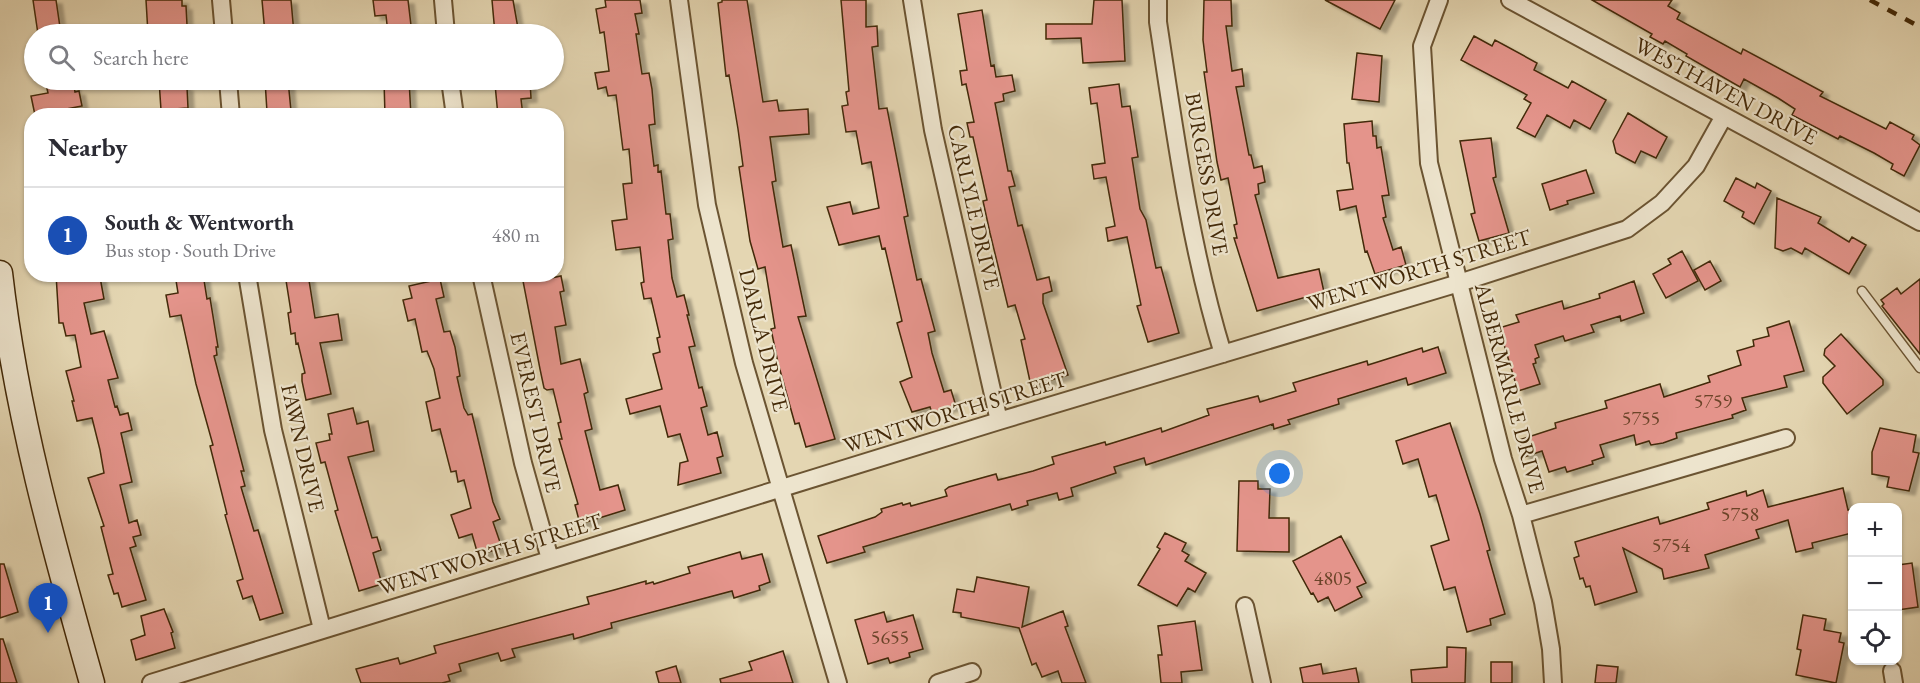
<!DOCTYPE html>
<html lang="en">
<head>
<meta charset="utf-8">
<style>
	:root { --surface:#fff; --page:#f2f2f3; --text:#2b2b33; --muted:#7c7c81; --line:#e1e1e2; --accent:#111827 }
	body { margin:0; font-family:"EB Garamond",serif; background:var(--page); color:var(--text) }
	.controls { position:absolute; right:18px; bottom:18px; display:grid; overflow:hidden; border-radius:12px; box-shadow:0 2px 4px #0004 }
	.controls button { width:54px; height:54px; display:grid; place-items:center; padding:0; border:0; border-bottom:2px solid var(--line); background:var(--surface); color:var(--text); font:30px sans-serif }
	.you { position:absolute; left:1280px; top:474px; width:21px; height:21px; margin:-15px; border:4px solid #fff; border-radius:50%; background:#1a73e8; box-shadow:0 0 0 9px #1a73e833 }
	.badge { display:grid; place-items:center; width:39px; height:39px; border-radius:50%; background:var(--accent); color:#fff; font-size:20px; font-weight:700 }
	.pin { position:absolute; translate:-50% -50px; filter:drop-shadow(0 2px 3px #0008) }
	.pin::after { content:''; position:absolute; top:32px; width:21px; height:18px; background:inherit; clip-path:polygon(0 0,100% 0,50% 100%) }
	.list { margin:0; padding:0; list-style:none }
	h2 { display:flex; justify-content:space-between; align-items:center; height:78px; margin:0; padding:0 24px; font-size:26px }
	h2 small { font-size:20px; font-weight:400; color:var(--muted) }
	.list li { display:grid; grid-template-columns:39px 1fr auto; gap:18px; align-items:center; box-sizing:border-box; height:96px; padding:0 24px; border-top:2px solid var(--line) }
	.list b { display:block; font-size:22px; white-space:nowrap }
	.list p { margin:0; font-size:20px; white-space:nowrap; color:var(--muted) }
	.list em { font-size:20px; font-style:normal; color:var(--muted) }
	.icon { flex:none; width:33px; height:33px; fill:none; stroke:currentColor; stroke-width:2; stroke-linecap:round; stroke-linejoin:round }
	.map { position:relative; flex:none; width:1920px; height:683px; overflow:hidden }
	.search { position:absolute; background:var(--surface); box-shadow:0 2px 4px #0004; left:24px; top:24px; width:540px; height:66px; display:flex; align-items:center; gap:15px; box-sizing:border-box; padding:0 21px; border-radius:33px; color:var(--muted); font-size:22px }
	.panel { position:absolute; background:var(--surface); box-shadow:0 2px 4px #0004; left:24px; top:108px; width:540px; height:174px; border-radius:24px }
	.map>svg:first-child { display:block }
</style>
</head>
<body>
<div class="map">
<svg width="1920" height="683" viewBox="0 0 1920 683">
	<defs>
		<filter id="shadow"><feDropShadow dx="6" dy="4" stdDeviation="1.5" flood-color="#0004"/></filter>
	</defs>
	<rect width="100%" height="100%" fill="#e4d6b2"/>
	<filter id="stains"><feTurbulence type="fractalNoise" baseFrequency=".00333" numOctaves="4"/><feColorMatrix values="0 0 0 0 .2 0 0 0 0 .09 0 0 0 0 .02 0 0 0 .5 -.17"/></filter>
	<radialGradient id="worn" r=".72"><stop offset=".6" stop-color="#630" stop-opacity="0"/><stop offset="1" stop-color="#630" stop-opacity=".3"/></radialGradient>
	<path fill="#e4948b" stroke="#432908" stroke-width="1.5" filter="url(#shadow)" d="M33,0H56L61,34H38Z
		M146,0H182V6H186L187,25H183L184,34H148Z
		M262,0H291L294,34H265Z
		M373,0H408L412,34H388L386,15L375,16Z
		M492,0H513L519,34H495Z
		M605,0H640L642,13L635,14L639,34H636L642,74L649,73L652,89L655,124L649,125L654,166L658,165V172L661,171L666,214H670L673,239L668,240L672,278L677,297L684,295L689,315H687L695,346L689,347L699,388L702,387L707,406L701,408L708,435L717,432L723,456L717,458L721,473L678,485L680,463L688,461L680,434L668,437L660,406L630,414L626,399L662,389L653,354L660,352L657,338L660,337L651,298L644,299L641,283L644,282L640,247L616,250L612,221L627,219L623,184L632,183L629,149L623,150L616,95L608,96L606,87L598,89L595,73L609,71L604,32L600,33L596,9L606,7Z
		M722,0H747L763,102L777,100L779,111L808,109L809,134L770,137L776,181L772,182L783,247L791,245L806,316L798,317L835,439L806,447L799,423L795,424L778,363L771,329L775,328L765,267L758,269L750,241L739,167L743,166L738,129L729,75L726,76L718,3L722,2Z
		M841,0H866V27L877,26L878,46L872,47L879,109L887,108L908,216L904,217L909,242L917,280L921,279L935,331L928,333L932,353L944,392L951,390L956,406L932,413L930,407L912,412L900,382L912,377L897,323L902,321L885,248L882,249L879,236L839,245L827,207L850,202L853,214L879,208L871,162L862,164L856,131L846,132L842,106L848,105L846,92L849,91Z
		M1094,0H1122L1125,61L1083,63L1081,38L1046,39V24H1092Z
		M1204,0H1231L1232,26H1226L1232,71L1242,69L1244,86L1236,87L1249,155H1251L1254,168L1262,166L1265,182L1258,184L1259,194L1255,195L1278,278L1319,269L1324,292L1257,311L1234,238H1237L1234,225L1237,224L1228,178L1221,180L1217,162L1204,72H1207L1203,40Z
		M1325,0H1395L1380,29Z
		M1592,0H1672L1668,6L1680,13L1677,19L1741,54L1743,49L1823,92L1820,96L1886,129L1890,122L1914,135L1912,139L1920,145L1904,176L1891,169L1893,164L1874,153L1840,136L1838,139L1792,115L1795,109L1778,98L1744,79L1740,87L1686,56L1687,54L1665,41L1663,44L1650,37L1652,34Z
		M982,10L991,66L994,65L996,77L1012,75L1015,91L1003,94L1004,101L995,103L1008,171H1011L1015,186L1009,187L1018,226L1022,225L1037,280L1049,277L1052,291L1043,294V303L1068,375L1031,386L1021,340L1025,339L1015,305L1008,307L990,233L983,201L987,200L973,137H970L967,123L974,122L966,84L962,85L960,71L967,70L958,14Z
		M1474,36L1492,46L1495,40L1537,63L1534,70L1568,88L1572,81L1606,100L1590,129L1574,120L1570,128L1547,115L1535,137L1517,128L1531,103L1524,99L1527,95L1461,60Z
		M1357,53L1382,56L1379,102L1352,99Z
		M45,80H73L75,92L79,91L82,106L35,115L31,96L48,93Z
		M159,80H183L184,88L187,87L188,108L161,110Z
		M265,80H288L291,111L267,112Z
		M384,80H409L411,116H385Z
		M530,81L531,98L521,99L523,116H498L495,84Z
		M1119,84L1122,107L1130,106L1138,157L1132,158L1140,209L1146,220L1156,268L1161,267L1179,333L1148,342L1137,306L1141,305L1127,237L1108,241L1106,228L1115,226L1106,177L1094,179L1092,165L1105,163L1097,103L1091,104L1089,88Z
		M1628,113L1667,137L1656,158L1641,151L1635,163L1616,153L1613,141Z
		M1372,121L1373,136H1376L1377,148L1381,147L1389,195L1382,196L1386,217L1383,218L1393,250L1401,247L1406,265L1375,274L1367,251L1365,252L1356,206L1340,210L1337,191L1353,189L1349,163H1347L1344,124Z
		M1491,138L1496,177L1493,178L1509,233L1479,241L1471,214L1475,213L1460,141Z
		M1586,170L1594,193L1567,201L1568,204L1550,210L1542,184Z
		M1736,178L1755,188L1757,183L1771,191L1754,224L1742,217L1744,212L1724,201Z
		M1777,198L1821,217L1818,223L1849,242L1852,237L1866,245L1849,274L1805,248L1802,254L1791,248L1783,251L1775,248Z
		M1682,251L1698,281L1666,298L1653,274L1671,264L1668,259Z
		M1710,261L1721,281L1705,290L1694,270Z
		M56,274H80L81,281L100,277L104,299L84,303L91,334L104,331L118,378L108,380L115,407L117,406L120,415L128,413L132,430L121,433L132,482L120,485L129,523L137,520L141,535L133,537L136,546L130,548L146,600L122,607L118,593L114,594L108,575L113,574L101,527L104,526L88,478L104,473L100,450L92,418L77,421L72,401H74L66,371L81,367L75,335L66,336L63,323H59Z
		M175,274H203L207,299L210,298L218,347H216L217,355L214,356L244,471H241L245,486L241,487L254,531L258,530L283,613L260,620L252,596L243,599L237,581L243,579L225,515L227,514L210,446L213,445L196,384L181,315L170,317L166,295L178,293Z
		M285,274H308L315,318L338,314L342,340L320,343L331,394L306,400L302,381V374L305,373L298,343L296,344L295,333L291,334L288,313L291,312Z
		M525,274H551V278L561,276L564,291L560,292L566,325L555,327L561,364L580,359L588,392L584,394L592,429L585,431L600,490L618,485L625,510L580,524L575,505L578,504L559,439H562L558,423L561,422L553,389L547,390L544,388L540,369L523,281L526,280Z
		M440,279L444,297L436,299L444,332L450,331L455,347L460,376L457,377L464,408L468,415L472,414L493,502L500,519L493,522L502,548L478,555L472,534L459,538L451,515L471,508L464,480L458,482L456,471L451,472L440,429L432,431L426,402L440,398L434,369L427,351L422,352L415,319L408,321L403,300L412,298L409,286Z
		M1920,279V354L1882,306L1884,304L1881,300L1897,288L1901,294Z
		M1634,281L1644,313L1621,321L1620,316L1591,325L1594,332L1565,341L1563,336L1535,345L1539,357L1535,359L1536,363L1533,364L1540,384L1518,391L1499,328L1519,322L1516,315L1562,301L1564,309L1600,298L1599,294Z
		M1789,321L1804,371L1784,376L1787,387L1742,398L1746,410L1732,415L1733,418L1676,433L1677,438L1663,443L1651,445L1649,441L1636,445L1634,435L1600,445L1604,457L1592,461L1593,464L1567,472L1565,467L1549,472L1542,451L1524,457L1519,440L1556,428L1555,423L1607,408L1605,401L1660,384L1664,397L1710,382L1708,376L1741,365L1737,351L1754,346L1753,340L1769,336L1767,328Z
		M1841,334L1883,380V385L1847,414L1823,383V377L1835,366L1824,355L1825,349Z
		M1438,347L1446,373L1408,385L1406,378L1338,399L1339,404L1288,420L1290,424L1274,429L1273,424L1146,465L1144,458L1114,467L1116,473L1071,488L1073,496L1059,500L1057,493L1027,501L1028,505L1012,510L1010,504L863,547L865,552L827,563L818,536L875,517L882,512L881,509L902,503L903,505L910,503L911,506L947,496L945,490L949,487L996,474L998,480L1033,471L1054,464L1052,457L1105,442L1106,445L1161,428L1162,432L1209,415L1207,409L1258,396L1260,402L1296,391L1293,383L1367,361L1368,365L1422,348L1423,352Z
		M353,408L357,424L368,421L374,451L348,457L372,538L377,537L381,550L373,553L382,584L359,591L335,511L338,510L325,462L321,463L316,443L330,440L329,434H332L328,414Z
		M1450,423L1480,514L1490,550L1487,551L1505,614L1490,619L1491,625L1467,632L1455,587L1444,590L1431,546L1449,540L1436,495L1429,497L1418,459L1403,464L1396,441Z
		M1880,428L1916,435L1913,452L1919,453L1909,491L1887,487L1889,477L1872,474V452Z
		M1239,481H1258V489H1270L1269,518H1289V552L1237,551Z
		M1843,488L1848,510L1852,509V533L1812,543L1813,548L1796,552L1788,520L1756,530L1759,538L1705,555L1709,568L1664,579L1662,569L1623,548L1637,592L1595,605L1590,586L1586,587L1583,578L1580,579L1574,558L1579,556L1575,542L1658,517L1660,524L1709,509L1707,503L1746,491L1747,496L1763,490L1768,507Z
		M1165,533L1186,543L1182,551L1189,555L1185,561L1206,573L1195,592L1188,588L1177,606L1138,585L1160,549L1157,547Z
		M1341,536L1366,583L1357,587L1362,597L1335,611L1328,597L1318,602L1313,593L1311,594L1293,561Z
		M740,552L742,559L762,554L770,582L759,586L760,590L734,598L732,591L611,623L612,628L574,639L573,634L512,649L515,657L501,661L498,653L459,664L461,671L448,675L450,681L442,683H361L356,669L398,658L400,664L436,653L434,646L589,604L587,597L614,590L646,581V584L653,582L654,584L690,573L688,567Z
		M1912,563L1918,607L1898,610V565Z
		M0,564H4L18,612L0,618Z
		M977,577L1029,587L1022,627L1063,611L1068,626L1065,627L1086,683H1062L1058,671L1042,677L1036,663L1032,665L1019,628L961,617V613L953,612L957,589L974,592Z
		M164,609L173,632L171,633L175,648L136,660L131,640L145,635L141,616Z
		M884,612L887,622L913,615L923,649L909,653L910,657L890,663L888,658L868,664L855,620Z
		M1803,615L1826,619L1824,630L1841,633L1839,642L1844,643L1836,683L1796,675L1801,650L1797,649Z
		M1195,621L1202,670L1181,672L1182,683H1161L1158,655H1162L1158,626Z
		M0,639H3L17,683H0Z
		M1447,647L1466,648L1465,683H1412L1411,670L1447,667Z
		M783,651L793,683H721L720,679L752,670L749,662Z
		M1491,662H1512V683H1491Z
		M1321,664L1323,674L1356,668L1359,683H1303L1300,668Z
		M1597,665L1618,667L1616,683H1595Z
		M676,666L681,683H659L656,672Z"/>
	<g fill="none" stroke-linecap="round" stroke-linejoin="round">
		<g stroke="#6b5432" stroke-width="11">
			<path id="lane" d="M1862,291L1920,368"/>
		</g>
		<g stroke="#6b5432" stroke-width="20">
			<path id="street" d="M221,0L224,34
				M443,0L446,34
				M679,0L707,205L744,363L838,683
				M912,0L933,130L999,421
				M1158,0V22C1175,133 1190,246 1223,354
				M1439,0L1422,46L1429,163L1503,459L1521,515L1543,602L1551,649L1553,683
				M1510,0L1920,222
				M228,80L231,116
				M450,80L455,116
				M247,274L273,430L322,629
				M481,274L523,463L550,559
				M1521,515L1786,438
				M1245,606L1262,683
				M1892,671L1894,683
				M151,683L999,421L1459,283L1627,229L1662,203L1696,166L1724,116
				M938,683L972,672"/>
		</g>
		<g stroke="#432908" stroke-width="27">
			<path id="secondary" d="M0,273C16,413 54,548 92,683"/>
		</g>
		<use href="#lane" stroke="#ede4cd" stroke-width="8"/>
		<use href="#street" stroke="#ede4cd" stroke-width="16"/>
		<use href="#secondary" stroke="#ede4cd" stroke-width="24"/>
		<path stroke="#432908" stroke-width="4.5" stroke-dasharray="10 10" stroke-linecap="butt" d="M1870,0L1920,27"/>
	</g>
	<g text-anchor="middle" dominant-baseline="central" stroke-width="4.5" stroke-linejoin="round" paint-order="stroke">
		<g font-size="20" fill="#6b4429">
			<text x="1713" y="401">5759</text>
			<text x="1641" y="418">5755</text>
			<text x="1740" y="514">5758</text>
			<text x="1671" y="545">5754</text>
			<text x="1333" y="578">4805</text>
			<text x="890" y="637">5655</text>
		</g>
		<g font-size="22" fill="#432908" stroke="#ede4cd">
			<text transform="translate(1726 91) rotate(28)">WESTHAVEN DRIVE</text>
			<text transform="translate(1207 174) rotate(80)">BURGESS DRIVE</text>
			<text transform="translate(974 207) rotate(77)">CARLYLE DRIVE</text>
			<text transform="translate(1419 270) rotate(-17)">WENTWORTH STREET</text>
			<text transform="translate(764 340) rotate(76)">DARLA DRIVE</text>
			<text transform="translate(1510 388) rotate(75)">ALBERMARLE DRIVE</text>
			<text transform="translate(536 412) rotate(77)">EVEREST DRIVE</text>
			<text transform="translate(955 412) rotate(-17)">WENTWORTH STREET</text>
			<text transform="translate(303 448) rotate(77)">FAWN DRIVE</text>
			<text transform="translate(490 554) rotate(-17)">WENTWORTH STREET</text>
		</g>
	</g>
	<rect width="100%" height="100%" filter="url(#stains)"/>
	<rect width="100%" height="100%" fill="url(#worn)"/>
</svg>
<div class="controls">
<button>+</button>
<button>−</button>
<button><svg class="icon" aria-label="locate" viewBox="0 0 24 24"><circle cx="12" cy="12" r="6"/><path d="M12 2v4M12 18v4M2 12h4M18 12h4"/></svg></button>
</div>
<div class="you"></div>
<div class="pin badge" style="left:48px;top:633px;background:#1a4fb4">1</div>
<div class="search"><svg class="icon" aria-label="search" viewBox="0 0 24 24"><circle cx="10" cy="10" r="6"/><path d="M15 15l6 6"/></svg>Search here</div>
<section class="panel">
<h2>Nearby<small></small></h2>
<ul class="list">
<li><span class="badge" style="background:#1a4fb4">1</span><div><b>South &amp; Wentworth</b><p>Bus stop · South Drive</p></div><em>480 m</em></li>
</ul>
</section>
</div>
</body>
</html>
